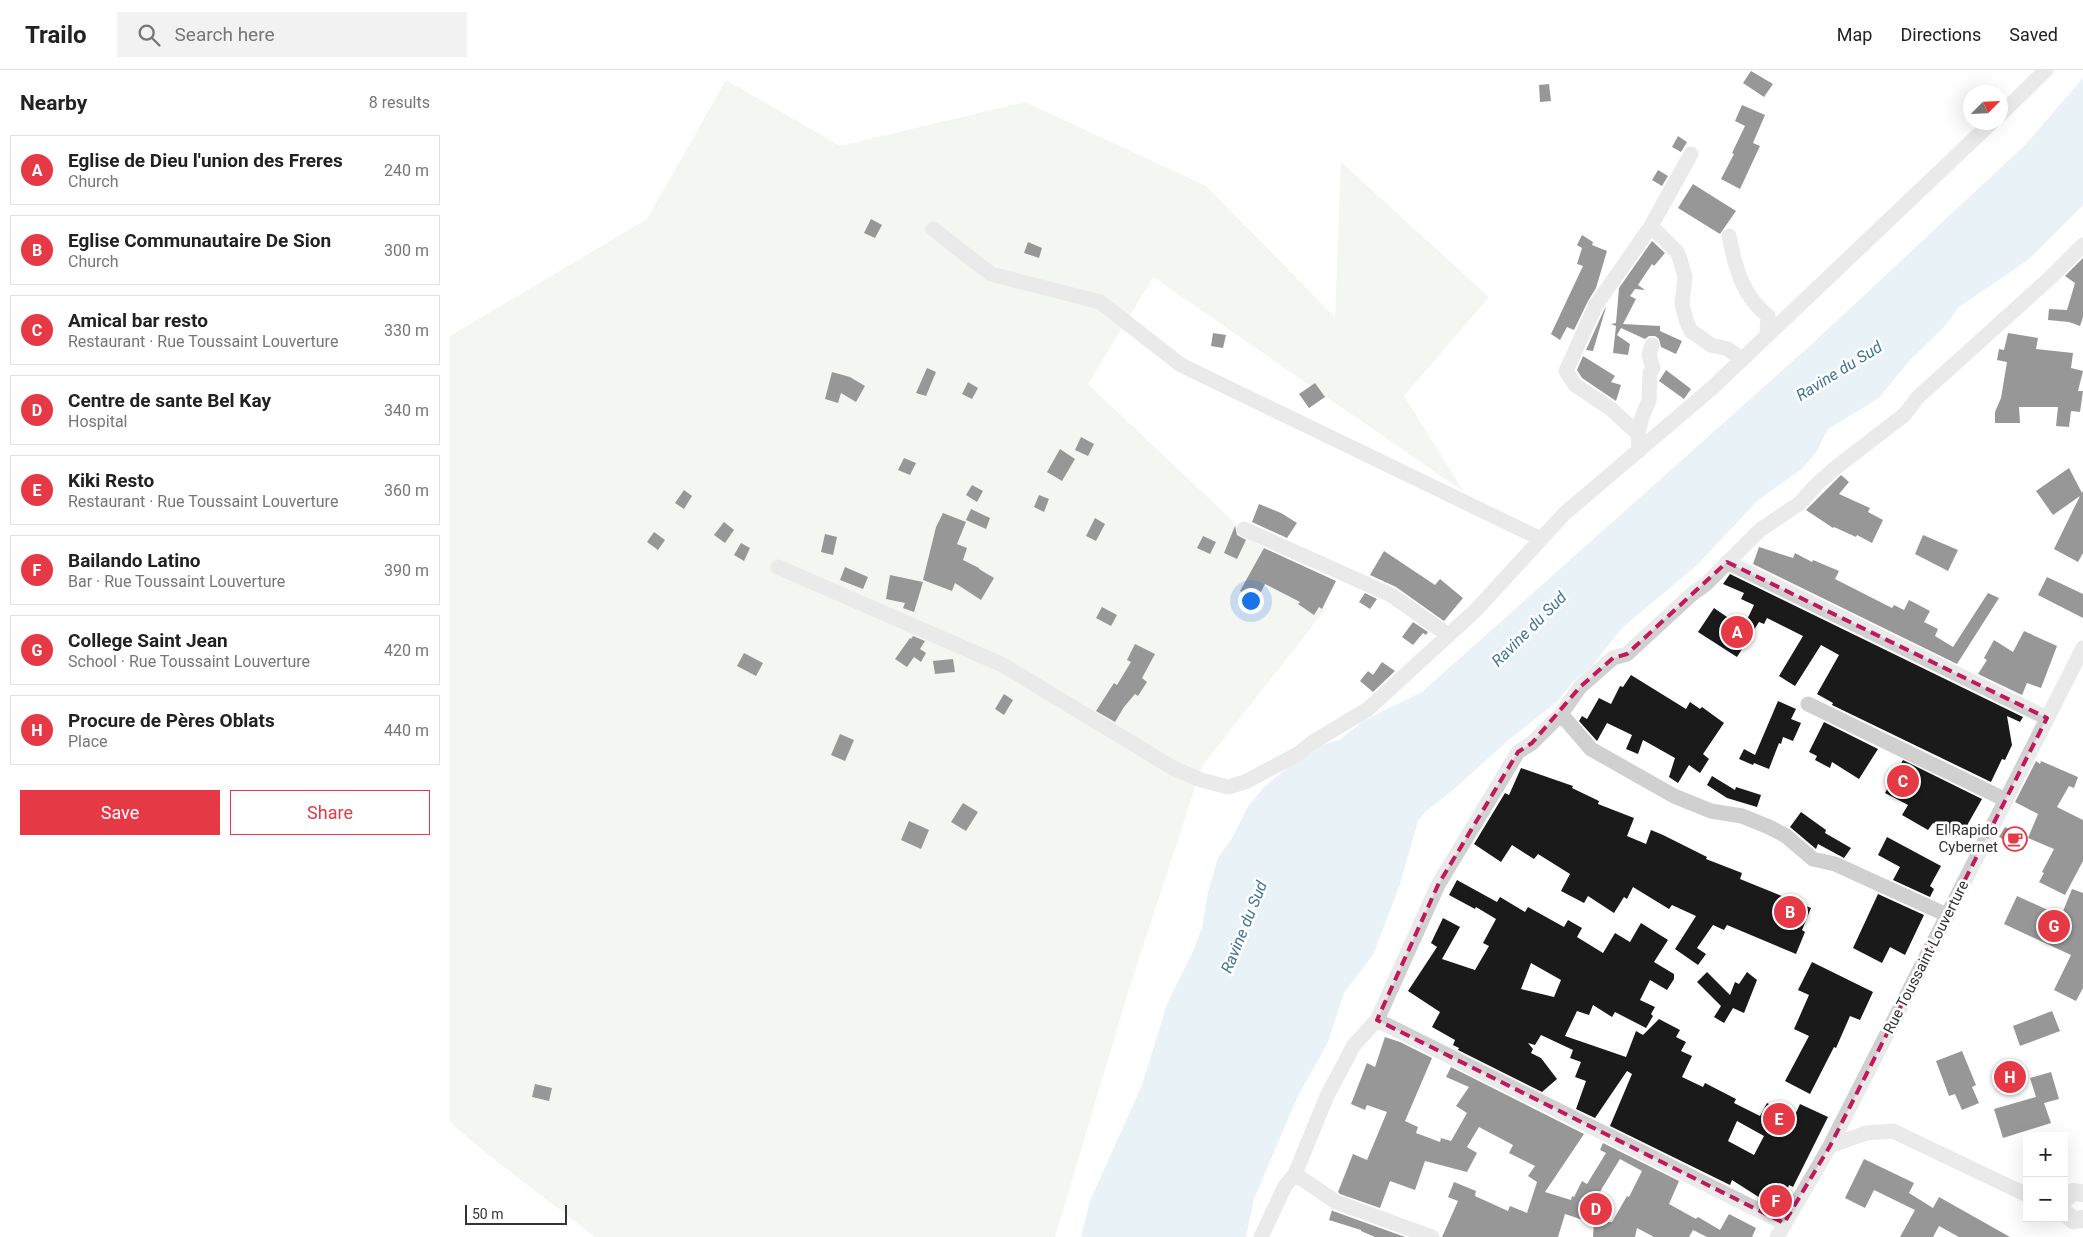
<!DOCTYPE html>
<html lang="en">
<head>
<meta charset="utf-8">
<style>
	:root { --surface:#fff; --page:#f2f2f2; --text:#222; --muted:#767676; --line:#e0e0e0; --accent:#e63946 }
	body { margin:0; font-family:Roboto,sans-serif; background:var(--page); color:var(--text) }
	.controls { position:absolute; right:15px; bottom:15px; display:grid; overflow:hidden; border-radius:0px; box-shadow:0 5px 20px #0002 }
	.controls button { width:45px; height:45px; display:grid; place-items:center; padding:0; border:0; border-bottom:1px solid var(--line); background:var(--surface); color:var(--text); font:25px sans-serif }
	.compass { position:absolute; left:1513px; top:15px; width:45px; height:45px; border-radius:50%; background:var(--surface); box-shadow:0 5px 20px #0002; rotate:66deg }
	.scale { position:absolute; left:15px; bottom:12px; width:102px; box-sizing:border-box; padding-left:5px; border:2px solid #333; border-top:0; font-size:14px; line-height:18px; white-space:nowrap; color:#333; -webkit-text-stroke:4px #fff; paint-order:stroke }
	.you { position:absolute; left:800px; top:530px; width:18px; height:18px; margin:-12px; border:4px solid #fff; border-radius:50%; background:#1a73e8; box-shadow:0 0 0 8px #1a73e833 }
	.badge { display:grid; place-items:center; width:32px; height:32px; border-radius:50%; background:var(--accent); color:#fff; font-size:16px; font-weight:700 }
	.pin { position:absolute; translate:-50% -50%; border:2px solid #fff; box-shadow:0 1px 5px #0006 }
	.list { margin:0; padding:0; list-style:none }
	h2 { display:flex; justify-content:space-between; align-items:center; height:65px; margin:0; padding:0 20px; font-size:21px }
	h2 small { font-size:16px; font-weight:400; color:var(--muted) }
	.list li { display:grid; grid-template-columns:32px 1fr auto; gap:15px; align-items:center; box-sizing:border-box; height:70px; margin:0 10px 10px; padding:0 10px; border:1px solid var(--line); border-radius:0px }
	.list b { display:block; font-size:19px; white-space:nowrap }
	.list p { margin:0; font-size:16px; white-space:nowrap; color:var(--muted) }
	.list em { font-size:16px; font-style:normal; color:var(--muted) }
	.actions { display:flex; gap:10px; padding:15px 20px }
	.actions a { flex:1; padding:11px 0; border:1px solid var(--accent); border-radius:0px; text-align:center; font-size:18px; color:var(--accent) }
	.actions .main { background:var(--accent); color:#fff }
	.icon { flex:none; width:28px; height:28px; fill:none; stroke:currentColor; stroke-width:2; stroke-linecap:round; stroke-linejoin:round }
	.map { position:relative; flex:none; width:1633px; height:1167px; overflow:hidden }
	header { display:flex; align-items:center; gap:30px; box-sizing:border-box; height:70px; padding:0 25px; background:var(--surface); border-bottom:1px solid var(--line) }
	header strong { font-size:24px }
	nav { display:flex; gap:28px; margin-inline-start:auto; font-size:18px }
	.search { width:350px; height:45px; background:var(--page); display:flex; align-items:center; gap:12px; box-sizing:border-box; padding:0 18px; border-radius:0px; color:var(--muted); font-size:19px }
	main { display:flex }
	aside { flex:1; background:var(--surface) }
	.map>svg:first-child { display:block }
</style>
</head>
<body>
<header>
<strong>Trailo</strong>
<div class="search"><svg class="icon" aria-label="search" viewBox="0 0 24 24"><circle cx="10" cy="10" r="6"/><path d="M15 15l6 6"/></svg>Search here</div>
<nav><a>Map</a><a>Directions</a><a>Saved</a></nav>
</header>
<main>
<aside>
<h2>Nearby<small>8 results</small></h2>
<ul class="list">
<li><span class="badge">A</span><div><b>Eglise de Dieu l'union des Freres</b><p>Church</p></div><em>240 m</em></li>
<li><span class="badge">B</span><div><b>Eglise Communautaire De Sion</b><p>Church</p></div><em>300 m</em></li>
<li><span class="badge">C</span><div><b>Amical bar resto</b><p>Restaurant · Rue Toussaint Louverture</p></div><em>330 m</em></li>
<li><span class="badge">D</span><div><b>Centre de sante Bel Kay</b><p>Hospital</p></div><em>340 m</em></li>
<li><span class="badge">E</span><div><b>Kiki Resto</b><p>Restaurant · Rue Toussaint Louverture</p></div><em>360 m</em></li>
<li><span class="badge">F</span><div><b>Bailando Latino</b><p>Bar · Rue Toussaint Louverture</p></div><em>390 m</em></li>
<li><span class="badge">G</span><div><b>College Saint Jean</b><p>School · Rue Toussaint Louverture</p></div><em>420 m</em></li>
<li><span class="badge">H</span><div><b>Procure de Pères Oblats</b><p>Place</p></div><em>440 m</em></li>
</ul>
<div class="actions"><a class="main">Save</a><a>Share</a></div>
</aside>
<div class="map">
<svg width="1633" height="1167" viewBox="0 0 1633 1167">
	<rect width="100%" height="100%" fill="#fff"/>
	<path fill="#e6ecdf" d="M276,10L390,76L575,32L756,116L885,247L891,92L1039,227L954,326L1014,422L703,207L638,314L876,539L752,696L680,916L605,1167H145L36,1083L0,1052V266L197,149Z"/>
	<path fill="#cfe2ee" d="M1633,8V135L1578,190L1509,237L1494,257L1459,291L1429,328L1378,359L1367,381L1352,399L1308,430L1247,495L1172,558L1142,596L1123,612L1108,631L1061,668L1003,720L975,742L968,751L950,814L923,885L894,923L878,972L848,1026L804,1129L796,1167H631L640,1131L692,1015L717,934L744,879L752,858L758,822L768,788L782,768L798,736L814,717L860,679L891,669L913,651L972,622L1363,273L1576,74Z"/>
	<path fill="#1a1a1a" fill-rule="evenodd" d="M1301,1L1323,14L1314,27L1293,13Z
		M1099,14L1101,31L1090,32L1089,15Z
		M1292,35L1315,45L1303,73L1310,76L1290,119L1271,109L1284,84L1282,83L1295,56L1285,51Z
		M1228,66L1237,72L1231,82L1222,77Z
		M1208,100L1218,106L1212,116L1202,110Z
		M1243,114L1286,141L1270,164L1228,138Z
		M421,149L432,155L425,168L414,163Z
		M1132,165L1143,172L1142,175L1157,181L1146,218L1138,231L1124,260L1117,257L1110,270L1101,264L1133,196L1127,194L1132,178L1127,175Z
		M1202,171L1215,183L1204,196L1202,194L1188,215L1195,220L1185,219L1180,226L1186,229L1173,254L1210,256V261L1232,271L1226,284L1211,277L1209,269L1205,266H1199L1195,269L1171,258L1167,265L1180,274L1178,285L1163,283L1166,256L1161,254L1166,253L1169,218Z
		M578,172L592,178L589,188L574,183Z
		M1633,188V247L1630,256L1619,252L1598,250L1599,239L1617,240L1625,213L1615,206Z
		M1156,237L1143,281L1136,280L1154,240Z
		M763,263L776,265L773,278L761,276Z
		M1558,263L1588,268L1586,279L1623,283L1621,298L1633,301L1628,321H1633L1630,342L1621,341L1619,357L1606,356L1608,337H1569L1570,353H1545V342L1551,328L1557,292L1547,290L1549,279L1554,280Z
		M1133,286L1165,306L1161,312L1171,315L1166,331L1132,308L1127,300Z
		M477,298L486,302L476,326L466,323Z
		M1216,300L1241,319L1234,329L1209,311Z
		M382,302L400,307L415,316L406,332L391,323L388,333L375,329Z
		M518,312L528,318L522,329L512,324Z
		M865,313L875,327L859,338L849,324Z
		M631,367L644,374L638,386L625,380Z
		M610,379L625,389L612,411L597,402Z
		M454,388L466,393L460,405L448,400Z
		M1619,398L1632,423L1633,420V483L1628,492L1604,479L1630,426L1603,445L1586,421Z
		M1391,405L1399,412L1389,424L1420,438L1418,442L1433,450L1422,473L1407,465L1406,467L1384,457L1383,458L1356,440Z
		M522,415L533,421L527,432L516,425Z
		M234,420L242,426L234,439L225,433Z
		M589,425L599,429L594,442L584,437Z
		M809,434L831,443L847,453L837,468L802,452Z
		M521,439L540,448L536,459L516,450Z
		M493,443L516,452L507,474L517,478L513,490L529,498V499L544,508L531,530L505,513L502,521L473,510L486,457Z
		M645,448L655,454L646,471L636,466Z
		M274,452L284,460L275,473L264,465Z
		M785,456L787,465L796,470L787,489L774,483Z
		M204,462L215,470L208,480L197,472Z
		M375,464L387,467L383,485L371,482Z
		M1473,465L1508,480L1498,501L1465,484Z
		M753,466L766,472L760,484L747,478Z
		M291,473L300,478L294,491L284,485Z
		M1309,477L1343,488L1345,483L1362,492L1363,490L1389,501L1385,509L1442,538L1444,535L1454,540L1459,530L1480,541L1474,552L1488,559L1485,566L1503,577L1538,523L1549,528L1507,594L1303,494Z
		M814,478L886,511L872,539L869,537L864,545L848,534L850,532L815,514L807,530L790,521Z
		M934,481L985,515L990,509L1013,528L994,551L946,517L920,505Z
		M395,497L418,507L413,519L390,510Z
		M1280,504L1573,647L1570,652L1557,646L1562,675L1555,690L1552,689L1541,712L1382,635L1383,633L1367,624L1389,585L1371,575L1345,616L1329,606L1353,566L1317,548L1314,554L1309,552L1287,587L1248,562L1264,538L1293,558L1304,535L1291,529L1294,523L1273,514Z
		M440,505L473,512L464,542L453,538L455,533L436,529Z
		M1597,507L1633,524V548L1588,525Z
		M915,523L927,529L920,539L909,532Z
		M652,537L667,545L661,556L646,548Z
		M963,552L978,562L976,565L973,563L963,575L952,567Z
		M1574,561L1607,576L1591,618L1577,613L1572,625L1528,604L1537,590L1534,588L1544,570L1563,582Z
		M463,566L475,571L470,579L476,583L471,592L464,587L457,597L445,589L460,568L461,569Z
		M685,574L705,584L692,608L697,612L688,626L685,624L674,637L665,652L646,641L664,613L667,615L681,592L677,590Z
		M294,583L313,593L306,606L287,596Z
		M503,589L505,602L485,604L483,591Z
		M932,592L945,601L923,622L910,611L918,601L923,605Z
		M1181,605L1236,639L1240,632L1250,639L1252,637L1274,653L1253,684L1259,689L1250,703L1239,695L1228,713L1219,707L1225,688L1193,670L1188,684L1176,679L1182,665L1157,653L1147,671L1129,651L1132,646L1137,649L1149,628L1161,634L1170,616L1173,617Z
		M554,624L563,630L554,645L545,639Z
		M1328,631L1346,639L1341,649L1351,653L1343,671L1333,667L1331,674L1329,673L1319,699L1304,693L1303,695L1289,689L1294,679L1305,685Z
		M1374,652L1428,679L1409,709L1382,692L1380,698L1365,690L1367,686L1359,682Z
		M390,664L404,670L395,691L381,685Z
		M1453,690L1532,729L1515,759L1512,757L1506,767L1483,753L1478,760L1452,745L1458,735L1435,723Z
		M1586,691L1590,694L1591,691L1628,707L1624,718L1619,716L1607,737L1633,750V791L1615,825L1589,812L1594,803L1592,802L1604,779L1578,768L1588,744L1565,732Z
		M1071,698L1123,716L1122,718L1149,731L1148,734L1184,748L1177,766L1196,774L1201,760L1213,765L1257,787L1256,789L1292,803L1290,809L1361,838L1352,860L1355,862L1346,884L1277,855L1274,860L1263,855L1247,878L1256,884L1248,895L1225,879L1246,846L1222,835L1219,839L1183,817L1177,829L1174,827L1164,843L1138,826L1134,833L1111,821L1120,804L1088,784L1084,789L1062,775L1051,792L1024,774L1055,723L1059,725Z
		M1262,706L1285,720L1286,717L1311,725L1307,737L1277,728L1257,715Z
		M513,733L528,742L516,761L501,752Z
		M1351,742L1376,760L1375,763L1401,778L1394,788L1368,774L1366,779L1340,757Z
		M459,751L479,760L471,779L451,770Z
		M1555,757L1578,770L1573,780L1549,767Z
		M1437,767L1491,796L1480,816L1484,819L1480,827L1443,810L1450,797L1428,785Z
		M1007,810L1047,832L1050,827L1075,842L1078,837L1114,857L1118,850L1132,858L1127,867L1153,883L1165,863L1180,872L1191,853L1218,870L1204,892L1224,904V909L1217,920L1200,910L1190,930L1205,937L1201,944L1203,946L1196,958L1165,942L1162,947L1143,935L1139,945L1127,941L1115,966L1176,987L1186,961L1193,965L1209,949L1230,960L1226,967L1236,972L1231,981L1242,986L1232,1007L1253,1017L1255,1013L1286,1029L1284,1033L1310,1046L1317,1033L1344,1047L1350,1034L1378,1047L1343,1117L1339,1115L1329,1140L1282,1110L1280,1115L1160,1056L1182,1004L1177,1001L1145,1048L1126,1039L1136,1011L1125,1007L1131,992L1120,988L1123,980L1091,965L1085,975L1078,973L1083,979L1081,983L1091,988L1107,1009L1092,1022L1008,980L1009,978L1003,975L1005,970L982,957L990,942L958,921L987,877L981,873L993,848L1010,857L992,889L1025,900L1039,876L1033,873L1046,849L1026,837L1025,839L999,825ZM1081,893L1111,910L1104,927L1071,919ZM1287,1051L1314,1066L1304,1085L1278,1071Z
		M1622,819L1633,823V918L1626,931L1604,920L1621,885L1554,854L1567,826L1611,846Z
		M1428,824L1474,845L1455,885L1440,877L1432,893L1403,878Z
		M1362,892L1423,922L1410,950L1400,946L1386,978L1384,977L1360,1024L1335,1011L1359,966L1344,959L1359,925L1348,920Z
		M1257,902L1280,925L1285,912L1289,914L1297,902L1307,910L1294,943L1283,938L1274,953L1264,947L1271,936L1247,912Z
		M1602,941L1610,961L1570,976L1563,956Z
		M935,967L950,972L982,988L955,1051L968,1057L966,1063L990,1072L991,1068L1001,1071L1017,1043L1006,1036L1019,1017L996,1007L1001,997L1134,1064L1095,1122L1121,1130L1122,1126L1124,1127L1132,1111L1137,1114L1156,1083L1150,1080L1153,1073L1229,1111L1219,1134L1246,1149L1248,1147L1270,1160L1279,1144L1306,1158L1302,1167H1257L1243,1160L1239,1167H1204L1187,1158L1185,1167H1143L1144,1151L1162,1152L1177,1126L1179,1127L1192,1101L1170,1089L1151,1120L1139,1152L1115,1144L1108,1167H992L1008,1131L998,1127L1004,1112L1026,1121L1025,1126L1058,1141L1060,1136L1077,1143L1087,1112L1078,1106L1085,1096L1059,1083L1063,1075L1029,1057L1017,1077L1027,1083L1017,1102L975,1091L965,1120L940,1111L930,1138L890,1124L888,1122L903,1084L917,1090L937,1042L917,1035L915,1040L901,1034L917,993L925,997Z
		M1512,981L1526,1015L1522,1017L1529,1033L1512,1040L1505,1024L1499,1026L1486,991Z
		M1601,1002L1609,1029L1594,1033L1601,1053L1553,1068L1544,1039L1586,1027L1580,1008Z
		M85,1014L102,1018L99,1031L82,1027Z
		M1414,1089L1464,1113L1459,1123L1483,1138L1489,1127L1560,1167H1509L1489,1156L1483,1167H1450L1465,1140L1424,1120L1415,1138L1395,1128Z
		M882,1140L883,1141L955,1167H925L911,1161V1160L879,1150Z"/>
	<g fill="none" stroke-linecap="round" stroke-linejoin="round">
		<path stroke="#d0d0d0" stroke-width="15" d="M1550,45L1596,0
			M1241,84L1201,156L1227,182L1230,189L1235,207L1232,234L1236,250L1241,261L1261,275L1278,279L1292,290
			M483,159L541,204L650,232L731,295L1091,469
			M1279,166C1285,196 1292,226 1318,246L1317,260L1321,262
			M1188,364L1191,350L1199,330L1200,303L1203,298L1199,285L1202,275
			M1189,381L1188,364L1161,339L1125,315L1116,301L1146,235L1201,156
			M794,459L941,525L998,565
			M1277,492L1597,648
			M328,497L553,595L723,698L751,710L778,717L795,712L848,684L863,672L918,639L1026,540L1114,444L1262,318L1542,52
			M1358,634L1556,730
			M1111,644L1141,679L1224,726L1261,741L1292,746L1319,757L1336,766L1363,789L1385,794L1497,845
			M927,950L1334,1153
			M1380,1076L1416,1063L1443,1061L1577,1125
			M845,1104L886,1132L982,1167
			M811,1167L835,1116L845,1104L877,1026L904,975L927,950L988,815L1068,682L1082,673L1111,644L1130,617L1163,588L1177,584L1241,525L1256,514L1310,460L1350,433L1366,415L1384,399L1454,345L1468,327L1601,207L1633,175
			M1327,1167L1380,1076L1633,578"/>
		<path stroke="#d0d0d0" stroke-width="18" d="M1614,1130L1623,1122L1633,1123
			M1614,1142L1623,1150L1633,1149"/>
	</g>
	<path d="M0 0H1633V1167H0ZM1277,492L1597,648L1380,1076L1334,1153L927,950L988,815L1068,682L1082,673L1130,617L1163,588L1177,584Z" fill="#fff" fill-opacity=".55" fill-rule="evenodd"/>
	<path fill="none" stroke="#c2185b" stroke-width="4" stroke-dasharray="10 6" stroke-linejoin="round" d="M1277,492L1597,648L1380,1076L1334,1153L927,950L988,815L1068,682L1082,673L1130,617L1163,588L1177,584Z"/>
	<defs>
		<g id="cafe-ring" transform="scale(1.25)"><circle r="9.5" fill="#fff" stroke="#e63946" stroke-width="1.5"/><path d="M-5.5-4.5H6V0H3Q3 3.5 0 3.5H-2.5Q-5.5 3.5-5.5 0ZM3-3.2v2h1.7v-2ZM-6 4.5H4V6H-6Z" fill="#e63946"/></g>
	</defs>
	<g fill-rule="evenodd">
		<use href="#cafe-ring" x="1565" y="769"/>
	</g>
	<g text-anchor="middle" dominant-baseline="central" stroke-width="5" stroke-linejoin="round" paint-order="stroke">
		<g font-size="15" fill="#333" stroke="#fff" text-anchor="end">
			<text x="1548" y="760">El Rapido<tspan x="1548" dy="17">Cybernet</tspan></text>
		</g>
		<g font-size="15" fill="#333" stroke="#fff">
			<text transform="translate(1476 887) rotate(-63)">Rue Toussaint Louverture</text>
		</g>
		<g font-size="16" font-style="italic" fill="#3f7597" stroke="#fff">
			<text transform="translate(1389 301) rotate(-32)">Ravine du Sud</text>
			<text transform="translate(1079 559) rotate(-45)">Ravine du Sud</text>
			<text transform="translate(794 857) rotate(-68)">Ravine du Sud</text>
		</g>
	</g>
</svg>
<div class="controls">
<button>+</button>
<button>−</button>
</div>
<svg class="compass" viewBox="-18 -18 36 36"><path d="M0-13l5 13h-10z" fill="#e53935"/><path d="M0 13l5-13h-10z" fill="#767676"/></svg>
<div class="scale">50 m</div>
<div class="you"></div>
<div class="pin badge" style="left:1287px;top:562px">A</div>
<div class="pin badge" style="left:1340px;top:842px">B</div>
<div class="pin badge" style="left:1453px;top:711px">C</div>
<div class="pin badge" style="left:1146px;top:1139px">D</div>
<div class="pin badge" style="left:1329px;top:1049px">E</div>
<div class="pin badge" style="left:1326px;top:1131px">F</div>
<div class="pin badge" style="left:1604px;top:856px">G</div>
<div class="pin badge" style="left:1560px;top:1007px">H</div>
</div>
</main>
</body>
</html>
